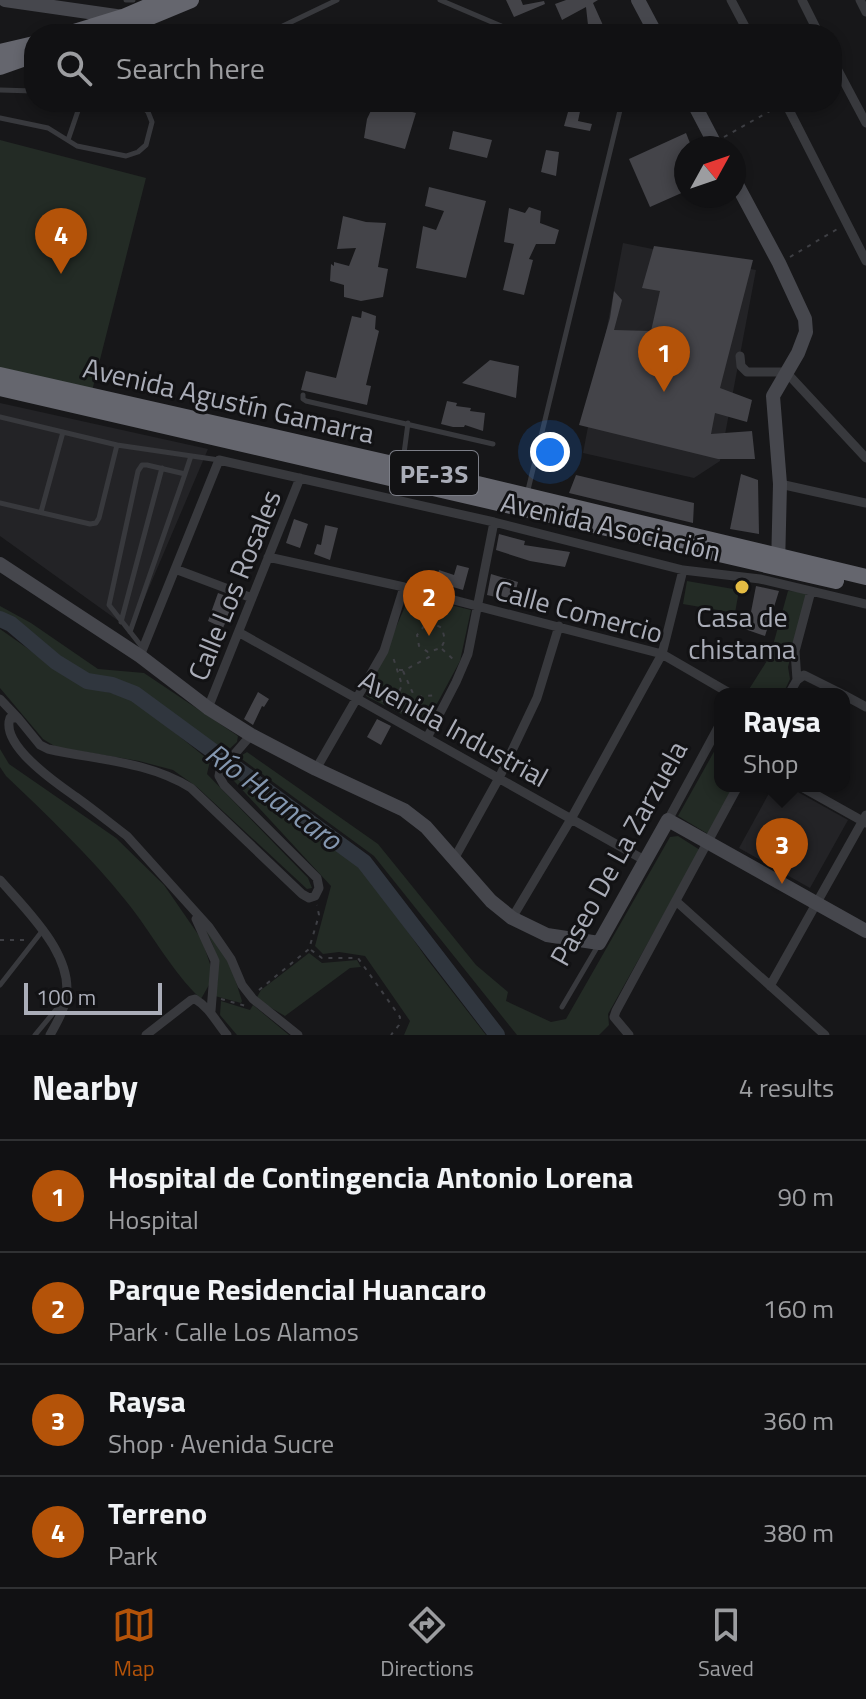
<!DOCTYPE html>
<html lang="en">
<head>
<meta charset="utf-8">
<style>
	:root { --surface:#111113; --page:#1a1a1c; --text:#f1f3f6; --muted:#9c9da0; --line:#303133; --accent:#b45309 }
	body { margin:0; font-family:"Titillium Web",sans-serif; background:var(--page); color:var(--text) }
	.compass { position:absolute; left:674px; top:136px; width:72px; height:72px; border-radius:50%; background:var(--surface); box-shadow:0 4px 12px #0003; rotate:50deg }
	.scale { position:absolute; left:24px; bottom:20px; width:138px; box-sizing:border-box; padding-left:8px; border:4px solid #aaadb8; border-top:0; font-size:22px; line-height:28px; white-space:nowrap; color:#aaadb8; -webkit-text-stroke:6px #121214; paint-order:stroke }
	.you { position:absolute; left:550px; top:452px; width:28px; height:28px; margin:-20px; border:6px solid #fff; border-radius:50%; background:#1a73e8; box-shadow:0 0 0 12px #1a73e833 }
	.badge { display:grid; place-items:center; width:52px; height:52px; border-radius:50%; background:var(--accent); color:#fff; font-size:26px; font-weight:700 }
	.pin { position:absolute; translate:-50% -66px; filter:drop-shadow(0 2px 4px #0008) }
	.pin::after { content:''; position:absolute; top:42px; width:28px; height:24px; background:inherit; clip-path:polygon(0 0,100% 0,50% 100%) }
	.popup { position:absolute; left:714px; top:688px; width:136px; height:104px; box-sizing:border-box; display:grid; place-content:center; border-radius:16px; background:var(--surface); filter:drop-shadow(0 2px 6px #0005); font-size:26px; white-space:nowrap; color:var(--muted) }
	.popup b { font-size:30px; color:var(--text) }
	.popup::after { content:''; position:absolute; left:50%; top:100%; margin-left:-16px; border:16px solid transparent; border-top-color:var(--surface) }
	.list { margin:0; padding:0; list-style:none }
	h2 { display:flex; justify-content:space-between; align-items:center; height:104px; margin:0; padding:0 32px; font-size:34px }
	h2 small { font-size:26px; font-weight:400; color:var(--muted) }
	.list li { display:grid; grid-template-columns:52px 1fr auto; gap:24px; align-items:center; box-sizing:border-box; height:112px; padding:0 32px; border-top:2px solid var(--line) }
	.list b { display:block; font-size:30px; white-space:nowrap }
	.list p { margin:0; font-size:26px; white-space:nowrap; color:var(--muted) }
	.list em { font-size:26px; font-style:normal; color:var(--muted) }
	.icon { flex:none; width:44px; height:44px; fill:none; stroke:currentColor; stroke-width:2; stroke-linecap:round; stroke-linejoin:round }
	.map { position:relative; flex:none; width:866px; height:1035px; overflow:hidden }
	.search { position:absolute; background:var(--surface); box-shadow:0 4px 12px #0003; left:24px; right:24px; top:24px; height:88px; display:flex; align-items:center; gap:20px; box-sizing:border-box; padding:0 28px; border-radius:32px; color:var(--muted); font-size:30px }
	.sheet { height:552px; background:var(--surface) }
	nav { display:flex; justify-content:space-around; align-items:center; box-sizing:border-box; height:112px; border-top:2px solid var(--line); background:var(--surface); font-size:22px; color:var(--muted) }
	nav a { display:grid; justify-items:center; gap:4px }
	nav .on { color:var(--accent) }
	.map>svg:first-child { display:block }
</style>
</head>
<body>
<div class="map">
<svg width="866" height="1035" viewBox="0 0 866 1035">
	<rect width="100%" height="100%" fill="#171719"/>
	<path fill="#232326" d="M623,243L756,270L720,461L694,478L583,453Z
		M0,403L208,449L131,630L0,536Z
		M773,786H787L848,820L810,888L739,848Z"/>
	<path fill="#232b25" d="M0,140L146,178L91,395L0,371Z
		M687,581L739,590L735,613L683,604Z
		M788,591L807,592L788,667L790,679L783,694H746L770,656Z
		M410,595L471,610L460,661L425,726L366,696Z
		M0,606L31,623L98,669L144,673L238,736L237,742L225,753L132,687L90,678L63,663L0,613Z
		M0,629L81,686L132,698L210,761L207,774L308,878L312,888L307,889L197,787L173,770L139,761L56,747L43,739L0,688Z
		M720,741V786H734L708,834L678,816Z
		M0,749L9,764L116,838L164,885L202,940L210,964V983L201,999C172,972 152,933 126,901C90,856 48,816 6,776L0,767Z
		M247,752L378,844L476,965L508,992L506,1001L551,1022L566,1019L670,837L678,836L700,850L608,1014L609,1025L599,1035H517L374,856L239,757Z
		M226,766L355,862L371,879L427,959L486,1035H404L410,1021L365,956L339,952L323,954L315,946L331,886L223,769Z
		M199,919L229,960L242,1001L241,1003L215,996C222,962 217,949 199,919Z
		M309,953L322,963L357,960L361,967L350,968L285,1016L256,999L261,990Z
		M221,1001L250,1010L253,1005L289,1035H237L220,1015Z"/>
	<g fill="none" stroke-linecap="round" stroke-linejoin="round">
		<path stroke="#30363e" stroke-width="16" d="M0,619L11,624L56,662L87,681L112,685L135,694L364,862L497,1035"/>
	</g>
	<path fill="#444449" d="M506,0H521L523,5L544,1L545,4L514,17Z
		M566,0H598L593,3L606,32L589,34L586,7L562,20L555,4Z
		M375,102L416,113L405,149L364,138L367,119Z
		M538,102H582L578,121L592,124L590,131L564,126L568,112L537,105Z
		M453,131L492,140L487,158L449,149Z
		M686,133L692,148H686V191L650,207L629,159Z
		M546,150L559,152L556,176L541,172Z
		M429,187L486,201L466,278L416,268L423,226L436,230L444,211L425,206Z
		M529,207L541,211L540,223L559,230L555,244H536L529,259L533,260L524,295L503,290L514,244L504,242L509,208L525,213Z
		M343,216L366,222L386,223L378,267L388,269L383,297L361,301L344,297V285L330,281L331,264L334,266V262L349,266L356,248L337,249Z
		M654,246L753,260L720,388L752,400L747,422L715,413L711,434L752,431L755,459H718L579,425L610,318L614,291L622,300L614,330L651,331L660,291L642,288Z
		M362,311L376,316L375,329L379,331L366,385L371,386L367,405L301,390L306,371L336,378L352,316L361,318Z
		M490,360L519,366L516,398L462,383Z
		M447,401L457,403L456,406L471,408L470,411L485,413L483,431L465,425L464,427H453L441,424Z
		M741,474L758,480L759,534L730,529Z
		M576,475L694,503L693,523L569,493Z
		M294,519L308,524L300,548L286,543Z
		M325,525L338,528L330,560L314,554L317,544L321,545Z
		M499,534L525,541L524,545L570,552L565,567L530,561L496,550Z
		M457,565L469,568L463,590L436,582L439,570L454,575Z
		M491,574L518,582L513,601L487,595Z
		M756,586L779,591L765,636L739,627L744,614L750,617Z
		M218,593L226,596L224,601L233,605L223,628L208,621Z
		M258,692L269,699L264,707L262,706L253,725L244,719Z
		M377,719L391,726L381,745L367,737Z"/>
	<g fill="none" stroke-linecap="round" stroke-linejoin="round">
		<path stroke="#3e3f44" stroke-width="2" stroke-dasharray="4 6" stroke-linecap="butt" d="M724,137L777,107
			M790,257L839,228
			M434,624L425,625L417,635L419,646L428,652L441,648L445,640L442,628L434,624L440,606
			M442,649L455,661
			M399,670H405L429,657L431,653
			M403,671L415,698
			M395,693C399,701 405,708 415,703
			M370,694L399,692L402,685L393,657
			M373,696L425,723
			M424,722L414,700L416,697L437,695
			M0,940H27
			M311,950L322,958H358L400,1017L399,1025L391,1035
			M259,990L309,949L319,915L317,905
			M221,999L246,1006"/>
		<path stroke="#38393d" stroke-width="5" d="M126,0H133
			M440,0L520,34
			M266,34L337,0
			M0,90L34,91
			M0,118L48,128L77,146L126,156L138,152L146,145L152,122L148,112L142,106L123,102
			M68,140L81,102
			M303,395V399L306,401L493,444
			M0,417L117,445
			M403,461L408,423
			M527,494L622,102
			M0,503L90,524L96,523L99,518L117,445L219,460
			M41,512L63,432
			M121,622L162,468
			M130,632L185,474
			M142,647L109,605L138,471L142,465H147L185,474L191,456
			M0,985L43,930
			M562,1007L599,944
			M35,1035L59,1006L64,1005"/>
		<path stroke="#38393d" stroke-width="9" d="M731,0L749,34
			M802,0L819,34
			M860,0L866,12
			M832,59L866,123
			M785,102L866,261
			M740,356L741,366L747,372H786L866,458
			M780,484L866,503
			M268,557L404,587L662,654L731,694
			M175,569L252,598
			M240,633L646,861
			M140,656L219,460L494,522L683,570L760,579L866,604
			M797,680L804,675L842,694
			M789,694L797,680L795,651L811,591
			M844,695L866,707
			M0,699L18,718
			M208,708L300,478
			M251,735L220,771L219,776L224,785L317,878L319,888L315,896L309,898L302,894L191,788C148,761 96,760 48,749L40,745L18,718H10C0,746 59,785 76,797C94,810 110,823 127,836L209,927L231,959L242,985L253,999L298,1035
			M427,738L456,682L468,654L494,522
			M316,769L384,651L404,587
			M800,786L866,823
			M668,820L720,724
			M454,859L499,778L537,698L559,626
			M0,880C27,911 80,960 64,1006C61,1016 55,1026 50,1035
			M677,902L825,1035
			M512,918L571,819L662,654L683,570
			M196,919L215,961L211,1011
			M770,986L866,815
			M146,1035L191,1000L195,999C210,1008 216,1022 227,1035
			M629,1035L614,1017L616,1011L738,786"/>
		<path stroke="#46474d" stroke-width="14" d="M5,0L123,17
			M638,0L656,34
			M693,102L717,148
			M734,179L779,263L805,319L806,332L798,353L773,396L780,484L778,567
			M0,564L140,656L208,708L251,735L316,769L404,810L426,827L491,901L512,918L547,935L599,943L668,820L866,931"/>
		<path stroke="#65666e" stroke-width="16" d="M68,34L123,17L163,0
			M109,34L191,0
			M0,52L34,44
			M0,67L34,55
			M0,375L415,469L866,577
			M0,388L836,581"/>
	</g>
	<circle fill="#e5bc43" stroke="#121214" stroke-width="3" cx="742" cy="587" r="8"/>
	<g text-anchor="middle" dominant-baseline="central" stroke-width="6" stroke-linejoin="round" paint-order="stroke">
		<rect fill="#121214" stroke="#7c7e87" stroke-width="2" x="390" y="451" width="88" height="44" rx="6"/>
		<g font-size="26" font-weight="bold" fill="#aaadb8">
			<text x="434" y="473">PE-3S</text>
		</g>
		<g font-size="28" fill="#aaadb8" stroke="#121214">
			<text transform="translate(229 400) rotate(13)">Avenida Agustín Gamarra</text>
			<text transform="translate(611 526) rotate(13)">Avenida Asociación</text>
			<text transform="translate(234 585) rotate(-68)">Calle Los Rosales</text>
			<text transform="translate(579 611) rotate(15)">Calle Comercio</text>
			<text transform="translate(454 728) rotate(29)">Avenida Industrial</text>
			<text transform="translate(618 853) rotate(-61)">Paseo De La Zarzuela</text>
		</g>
		<g font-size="28" fill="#aaadb8" stroke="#121214">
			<text x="742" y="616">Casa de<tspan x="742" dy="32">chistama</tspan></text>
		</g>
		<g font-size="30" font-style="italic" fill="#8497b0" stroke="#121214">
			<text transform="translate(274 796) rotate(36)">Río Huancaro</text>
		</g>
	</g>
</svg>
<svg class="compass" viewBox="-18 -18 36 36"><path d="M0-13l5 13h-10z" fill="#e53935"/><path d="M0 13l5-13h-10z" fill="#9c9da0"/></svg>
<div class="scale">100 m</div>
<div class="you"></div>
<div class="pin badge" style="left:664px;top:392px">1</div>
<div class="pin badge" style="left:429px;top:636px">2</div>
<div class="pin badge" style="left:782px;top:884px">3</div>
<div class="popup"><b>Raysa</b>Shop</div>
<div class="pin badge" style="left:61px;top:274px">4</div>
<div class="search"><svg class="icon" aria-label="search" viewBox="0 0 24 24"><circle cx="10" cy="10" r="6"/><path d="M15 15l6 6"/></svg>Search here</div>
</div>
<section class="sheet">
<h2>Nearby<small>4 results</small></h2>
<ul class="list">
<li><span class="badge">1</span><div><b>Hospital de Contingencia Antonio Lorena</b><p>Hospital</p></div><em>90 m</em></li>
<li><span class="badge">2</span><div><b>Parque Residencial Huancaro</b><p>Park · Calle Los Alamos</p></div><em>160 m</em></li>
<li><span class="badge">3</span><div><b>Raysa</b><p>Shop · Avenida Sucre</p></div><em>360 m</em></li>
<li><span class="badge">4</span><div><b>Terreno</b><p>Park</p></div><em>380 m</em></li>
</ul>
</section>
<nav>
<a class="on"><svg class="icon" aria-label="map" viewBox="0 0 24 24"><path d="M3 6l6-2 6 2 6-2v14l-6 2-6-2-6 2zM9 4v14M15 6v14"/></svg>Map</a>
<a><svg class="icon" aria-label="directions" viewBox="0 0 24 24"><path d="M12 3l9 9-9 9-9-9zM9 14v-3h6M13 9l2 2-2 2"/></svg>Directions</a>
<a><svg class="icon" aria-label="saved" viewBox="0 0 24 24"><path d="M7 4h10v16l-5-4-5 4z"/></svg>Saved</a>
</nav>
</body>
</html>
